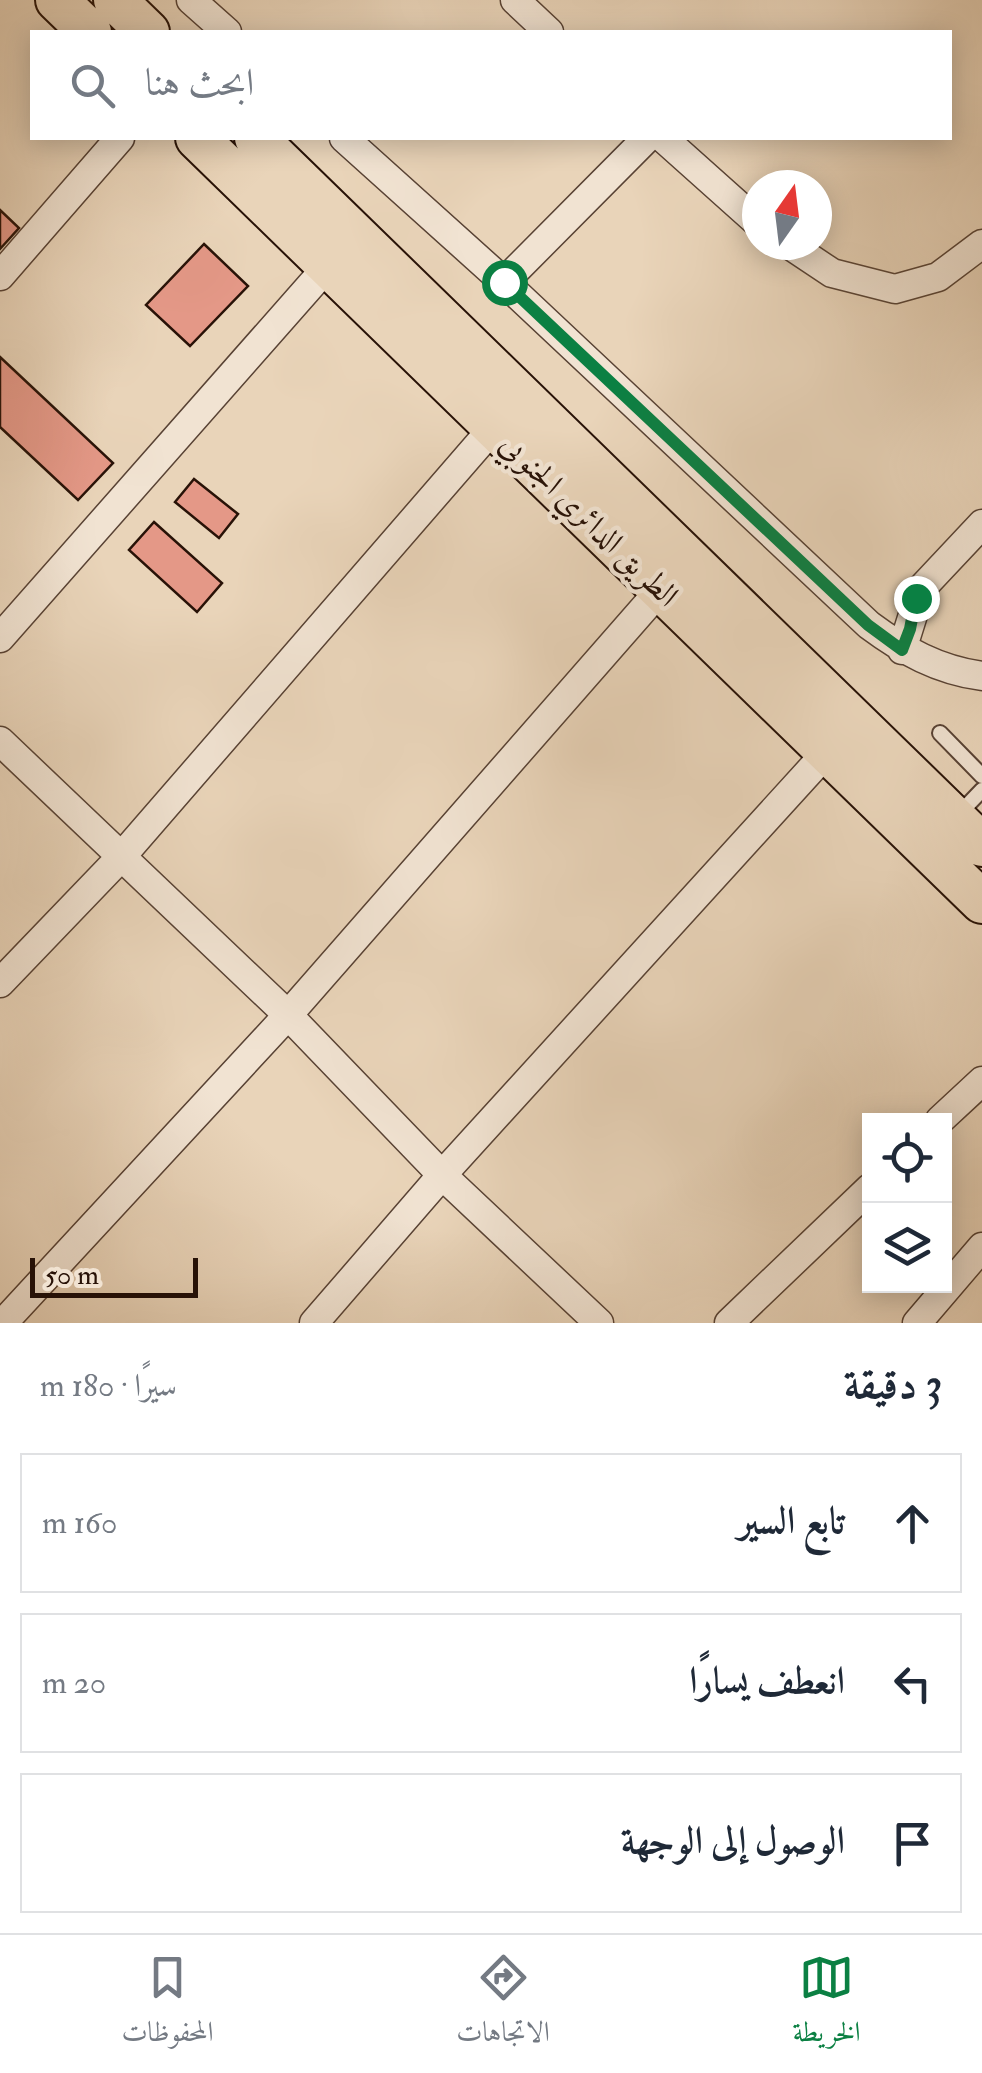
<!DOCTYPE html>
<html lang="ar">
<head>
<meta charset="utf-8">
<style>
	:root { --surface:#fff; --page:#f2f2f3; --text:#1f2937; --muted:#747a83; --line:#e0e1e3; --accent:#0b8043 }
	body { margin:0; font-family:"IM FELL Double Pica",Amiri,serif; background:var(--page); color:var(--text); direction:rtl }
	.controls { position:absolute; right:30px; bottom:30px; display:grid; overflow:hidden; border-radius:0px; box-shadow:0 5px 25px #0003 }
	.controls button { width:90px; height:90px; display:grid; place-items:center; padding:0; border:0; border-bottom:2px solid var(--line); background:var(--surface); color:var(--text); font:50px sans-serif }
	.compass { position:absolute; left:742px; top:170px; width:90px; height:90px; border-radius:50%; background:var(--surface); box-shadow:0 5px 25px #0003; rotate:14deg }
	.scale { position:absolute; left:30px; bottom:25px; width:168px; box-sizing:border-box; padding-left:10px; border:5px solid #281207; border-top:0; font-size:28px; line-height:35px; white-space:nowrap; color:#281207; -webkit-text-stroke:8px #f1e3d2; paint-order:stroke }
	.stop { position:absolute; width:30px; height:30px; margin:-22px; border:8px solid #0b8043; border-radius:50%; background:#fff }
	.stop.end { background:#0b8043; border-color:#fff; box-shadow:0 2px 10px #0008 }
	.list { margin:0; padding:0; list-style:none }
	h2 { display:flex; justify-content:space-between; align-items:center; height:130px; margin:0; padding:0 40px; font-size:42px }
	h2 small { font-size:32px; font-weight:400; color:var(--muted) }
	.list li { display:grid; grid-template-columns:65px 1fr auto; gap:30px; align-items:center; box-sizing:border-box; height:140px; margin:0 20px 20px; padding:0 20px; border:2px solid var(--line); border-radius:0px }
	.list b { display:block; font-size:38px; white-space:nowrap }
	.list em { font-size:32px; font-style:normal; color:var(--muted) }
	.icon { flex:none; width:55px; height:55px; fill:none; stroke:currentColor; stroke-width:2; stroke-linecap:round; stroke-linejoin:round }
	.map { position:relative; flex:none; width:982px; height:1323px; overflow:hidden; direction:ltr }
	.search { position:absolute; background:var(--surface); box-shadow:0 5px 25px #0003; left:30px; right:30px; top:30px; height:110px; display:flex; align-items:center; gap:25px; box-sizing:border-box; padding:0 35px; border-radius:0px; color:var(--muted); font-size:38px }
	.sheet { height:610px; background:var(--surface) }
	nav { display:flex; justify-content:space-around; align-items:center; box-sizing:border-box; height:140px; border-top:2px solid var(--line); background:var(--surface); font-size:28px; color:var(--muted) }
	nav a { display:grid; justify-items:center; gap:5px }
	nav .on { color:var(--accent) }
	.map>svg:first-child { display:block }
</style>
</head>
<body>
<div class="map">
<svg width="982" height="1323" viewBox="0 0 982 1323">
	<rect width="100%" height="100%" fill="#e9d4b9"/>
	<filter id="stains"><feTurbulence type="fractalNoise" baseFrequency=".002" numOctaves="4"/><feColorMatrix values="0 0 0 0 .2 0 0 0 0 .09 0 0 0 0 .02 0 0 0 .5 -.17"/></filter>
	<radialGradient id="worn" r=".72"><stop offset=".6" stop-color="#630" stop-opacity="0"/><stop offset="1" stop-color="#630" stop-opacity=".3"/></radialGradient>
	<path fill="#e49887" stroke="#281207" stroke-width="2.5" d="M0,210L19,228L0,249Z
		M204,244L248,286L190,346L146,305Z
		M0,357L113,463L78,500L0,427Z
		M194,479L238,514L219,538L175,502Z
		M154,522L222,583L197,612L129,550Z"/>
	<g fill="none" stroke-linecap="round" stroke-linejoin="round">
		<g stroke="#584234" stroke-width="18">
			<path id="lane" d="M940,733L982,776
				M958,815L982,790"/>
		</g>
		<g stroke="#584234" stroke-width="31">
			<path id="street" d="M191,0L227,32
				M515,0L549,32
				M344,138L504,282L869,625C904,651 938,670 982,676
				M663,138L757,222
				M790,245L832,273L895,289L938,277L982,244
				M0,276L120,138
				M504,282L647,138
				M0,638L327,267
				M902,650L921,589L982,524
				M0,741L288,1015L442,1175L599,1323
				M0,983L121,857L493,428
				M940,1120L982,1081
				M3,1323L288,1015L661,589
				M314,1323L442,1175L827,752
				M729,1323L870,1188
				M917,1323L982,1247"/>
		</g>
		<g stroke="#281207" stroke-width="46">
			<path id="primary" d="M57,0L90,32
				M115,0L148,32
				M197,138L982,902
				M256,138L982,845"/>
		</g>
		<use href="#lane" stroke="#f1e3d2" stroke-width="14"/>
		<use href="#street" stroke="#f1e3d2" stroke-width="28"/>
		<use href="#primary" stroke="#e9d4b9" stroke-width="42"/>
	</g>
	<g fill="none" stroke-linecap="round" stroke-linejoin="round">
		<path stroke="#0b8043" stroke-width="12" d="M504,282L868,625L902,650L910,629L916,598"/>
	</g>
	<g text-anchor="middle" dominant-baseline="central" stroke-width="9" stroke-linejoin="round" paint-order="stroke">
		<g font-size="32" fill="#281207" stroke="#f1e3d2">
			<text transform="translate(589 520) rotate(44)">الطريق الدائري الجنوبي</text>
		</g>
	</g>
	<rect width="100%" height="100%" filter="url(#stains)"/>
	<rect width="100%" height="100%" fill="url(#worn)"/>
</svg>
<div class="controls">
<button><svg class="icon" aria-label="locate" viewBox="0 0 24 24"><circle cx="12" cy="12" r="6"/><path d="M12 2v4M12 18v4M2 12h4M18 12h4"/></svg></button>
<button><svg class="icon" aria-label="layers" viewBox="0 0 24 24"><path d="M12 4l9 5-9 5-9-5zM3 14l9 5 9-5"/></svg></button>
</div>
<svg class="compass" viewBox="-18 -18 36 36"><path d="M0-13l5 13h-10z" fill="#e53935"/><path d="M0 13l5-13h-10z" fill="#747a83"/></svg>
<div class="scale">50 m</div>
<div class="stop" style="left:504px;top:282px"></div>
<div class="stop end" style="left:916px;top:598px"></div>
<div class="search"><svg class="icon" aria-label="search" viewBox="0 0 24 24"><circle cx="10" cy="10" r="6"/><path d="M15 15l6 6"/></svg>ابحث هنا</div>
</div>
<section class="sheet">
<h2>3 دقيقة<small>سيرًا · 180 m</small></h2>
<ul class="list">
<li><svg class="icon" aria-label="ahead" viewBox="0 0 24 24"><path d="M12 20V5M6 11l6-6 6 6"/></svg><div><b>تابع السير</b></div><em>160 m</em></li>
<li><svg class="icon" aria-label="left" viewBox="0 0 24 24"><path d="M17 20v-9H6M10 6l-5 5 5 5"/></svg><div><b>انعطف يسارًا</b></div><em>20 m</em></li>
<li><svg class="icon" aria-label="arrive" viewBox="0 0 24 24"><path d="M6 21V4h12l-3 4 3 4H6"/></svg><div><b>الوصول إلى الوجهة</b></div></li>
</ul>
</section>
<nav>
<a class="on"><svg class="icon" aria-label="map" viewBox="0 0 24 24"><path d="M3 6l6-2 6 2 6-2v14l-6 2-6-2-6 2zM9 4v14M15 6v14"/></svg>الخريطة</a>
<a><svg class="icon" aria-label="directions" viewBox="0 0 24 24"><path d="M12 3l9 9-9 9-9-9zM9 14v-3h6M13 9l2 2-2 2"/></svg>الاتجاهات</a>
<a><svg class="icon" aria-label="saved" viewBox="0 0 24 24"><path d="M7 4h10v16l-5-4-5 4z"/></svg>المحفوظات</a>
</nav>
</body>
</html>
